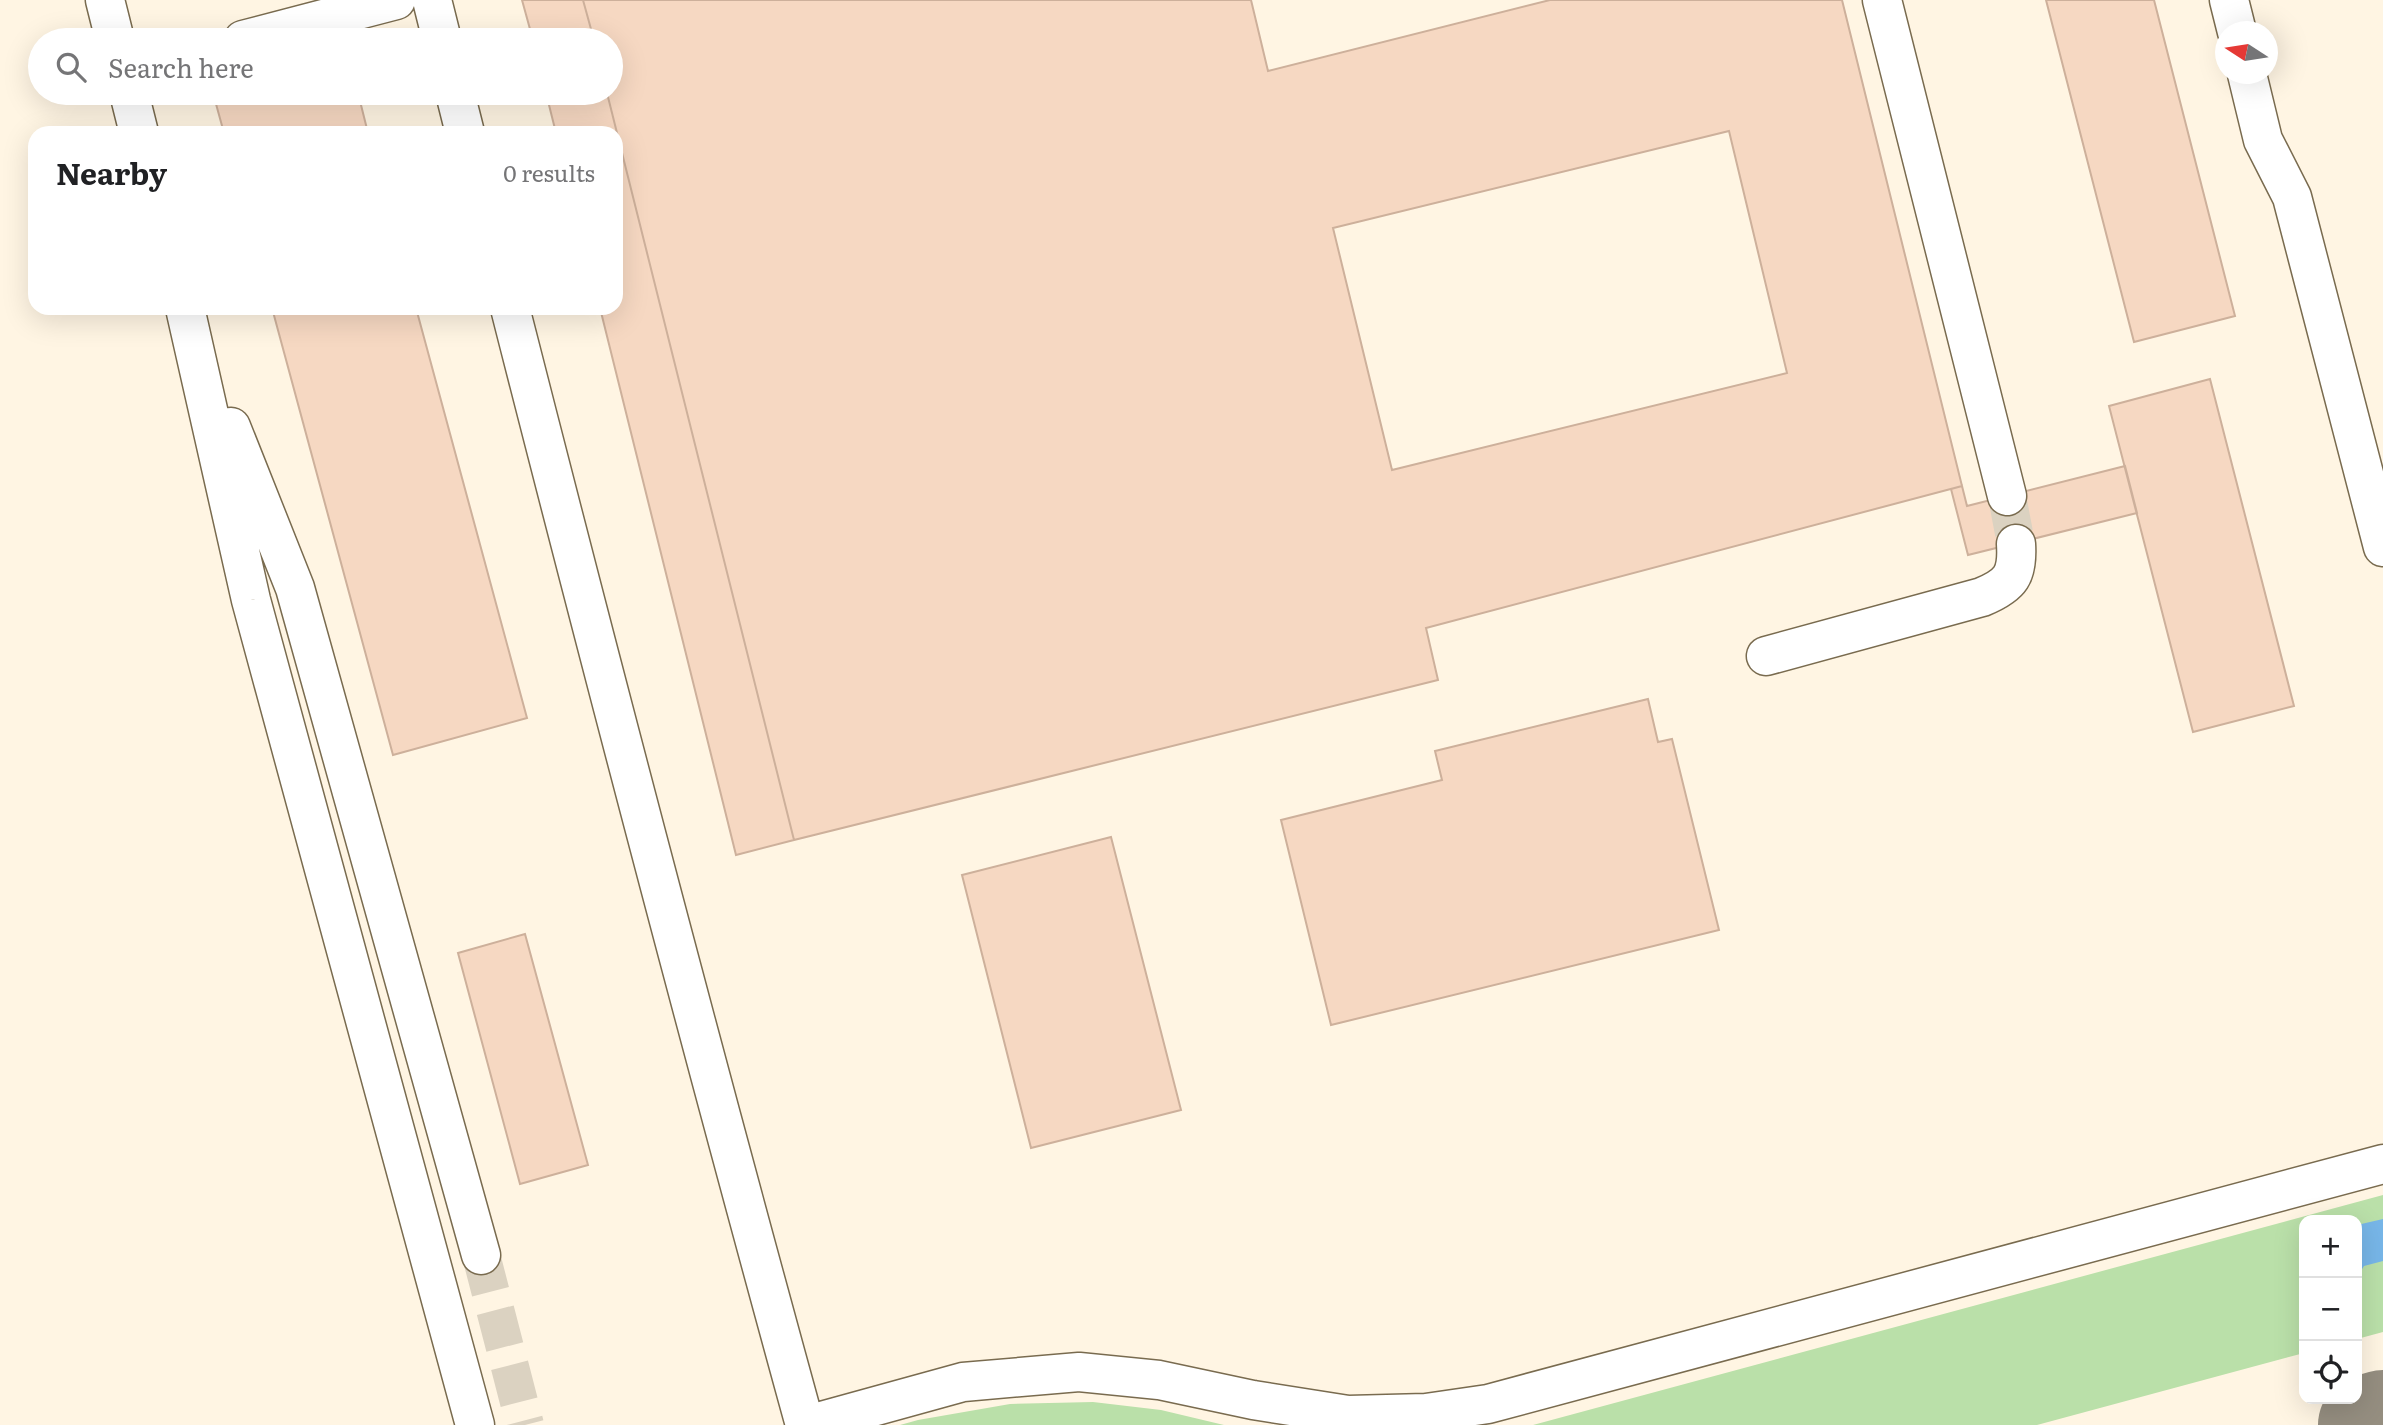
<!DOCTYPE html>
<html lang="en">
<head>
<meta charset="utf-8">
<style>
	:root { --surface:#fff; --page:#f2f2f2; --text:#202124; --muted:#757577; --line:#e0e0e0 }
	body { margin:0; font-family:Literata,serif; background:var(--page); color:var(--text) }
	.controls { position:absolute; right:21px; bottom:21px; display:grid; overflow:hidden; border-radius:14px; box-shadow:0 7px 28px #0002 }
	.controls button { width:63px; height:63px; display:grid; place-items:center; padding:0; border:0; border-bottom:2px solid var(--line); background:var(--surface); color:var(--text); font:35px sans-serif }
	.compass { position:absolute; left:2215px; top:21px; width:63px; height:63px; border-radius:50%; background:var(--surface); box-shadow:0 7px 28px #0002; rotate:282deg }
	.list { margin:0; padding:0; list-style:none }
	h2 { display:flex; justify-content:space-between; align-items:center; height:91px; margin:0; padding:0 28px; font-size:30px }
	h2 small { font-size:23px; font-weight:400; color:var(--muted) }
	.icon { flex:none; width:38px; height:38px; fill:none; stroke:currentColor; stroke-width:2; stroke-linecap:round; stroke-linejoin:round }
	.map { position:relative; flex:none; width:2383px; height:1425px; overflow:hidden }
	.search { position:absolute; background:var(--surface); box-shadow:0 7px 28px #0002; left:28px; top:28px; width:595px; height:77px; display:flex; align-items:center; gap:18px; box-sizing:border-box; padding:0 24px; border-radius:38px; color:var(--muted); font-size:26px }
	.panel { position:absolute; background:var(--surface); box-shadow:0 7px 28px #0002; left:28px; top:126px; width:595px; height:189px; border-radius:21px }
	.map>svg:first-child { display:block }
</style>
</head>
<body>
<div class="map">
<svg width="2383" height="1425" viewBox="0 0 2383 1425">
	<rect width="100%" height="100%" fill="#fff5e3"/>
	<path fill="#bae0a9" d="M2383,1195V1332L2357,1339V1220H2304V1353L2037,1425H1533Z
		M1093,1402L1161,1410L1224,1425H900L918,1420L1010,1404Z"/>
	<path fill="#77b6e8" d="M2383,1219V1261L2364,1266L2357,1277V1225Z"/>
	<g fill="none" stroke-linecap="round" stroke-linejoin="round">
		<path stroke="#958e80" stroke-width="102" d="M2369,1425L2383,1421"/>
	</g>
	<path fill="#f6d8c2" stroke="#cdb09b" stroke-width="2" fill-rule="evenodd" d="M522,0H583L594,40H533Z
		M583,0H1251L1268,71L1550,0H1842L1962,486L1426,628L1438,680L794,840L607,93H611V40H594ZM1729,131L1787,373L1392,470L1333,228Z
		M2046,0H2154L2235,316L2134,342Z
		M213,93H358L368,133H224Z
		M546,93H607L794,840L736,855L600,308H616V133H556Z
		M272,308H416L527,718L393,755Z
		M2210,379L2294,706L2193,732L2109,406Z
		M2125,466L2137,513L1968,555L1951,489L1962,486L1967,506Z
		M1648,699L1658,742L1672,739L1719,930L1331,1025L1281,820L1442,780L1435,751Z
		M1111,837L1181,1110L1031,1148L962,875Z
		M525,934L588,1165L520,1184L458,953Z"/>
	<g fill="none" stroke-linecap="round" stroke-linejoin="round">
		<path stroke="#dbd2c1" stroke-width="38" stroke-dasharray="38 19" stroke-linecap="butt" d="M2007,496L2016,544
			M481,1255L525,1425"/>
		<g stroke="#796b4f" stroke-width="41">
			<path id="minor" d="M105,0L115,40
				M432,0L442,40
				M1882,0L2007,496
				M2229,0L2237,32
				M243,40L396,0
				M2247,74L2263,140L2292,197L2383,547
				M129,93L139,133
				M455,93L465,133
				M185,308L251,600L475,1425
				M510,308C605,681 703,1054 805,1425
				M231,427L295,588L481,1255
				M1766,656L1982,597C2011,585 2018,575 2016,544
				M807,1425L963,1382L1079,1372L1159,1380L1253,1400L1348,1415L1426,1413L1488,1404L2383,1164"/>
		</g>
		<use href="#minor" stroke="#fff" stroke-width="38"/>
	</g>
</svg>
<div class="controls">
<button>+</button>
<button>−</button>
<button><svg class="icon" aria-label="locate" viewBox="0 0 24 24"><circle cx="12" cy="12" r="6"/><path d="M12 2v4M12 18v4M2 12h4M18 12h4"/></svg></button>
</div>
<svg class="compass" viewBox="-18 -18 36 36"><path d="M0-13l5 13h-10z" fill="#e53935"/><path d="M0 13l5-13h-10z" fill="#757577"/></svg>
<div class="search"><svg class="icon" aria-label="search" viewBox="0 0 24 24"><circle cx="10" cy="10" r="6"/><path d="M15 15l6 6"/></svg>Search here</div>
<section class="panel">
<h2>Nearby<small>0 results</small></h2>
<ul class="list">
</ul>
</section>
</div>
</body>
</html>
